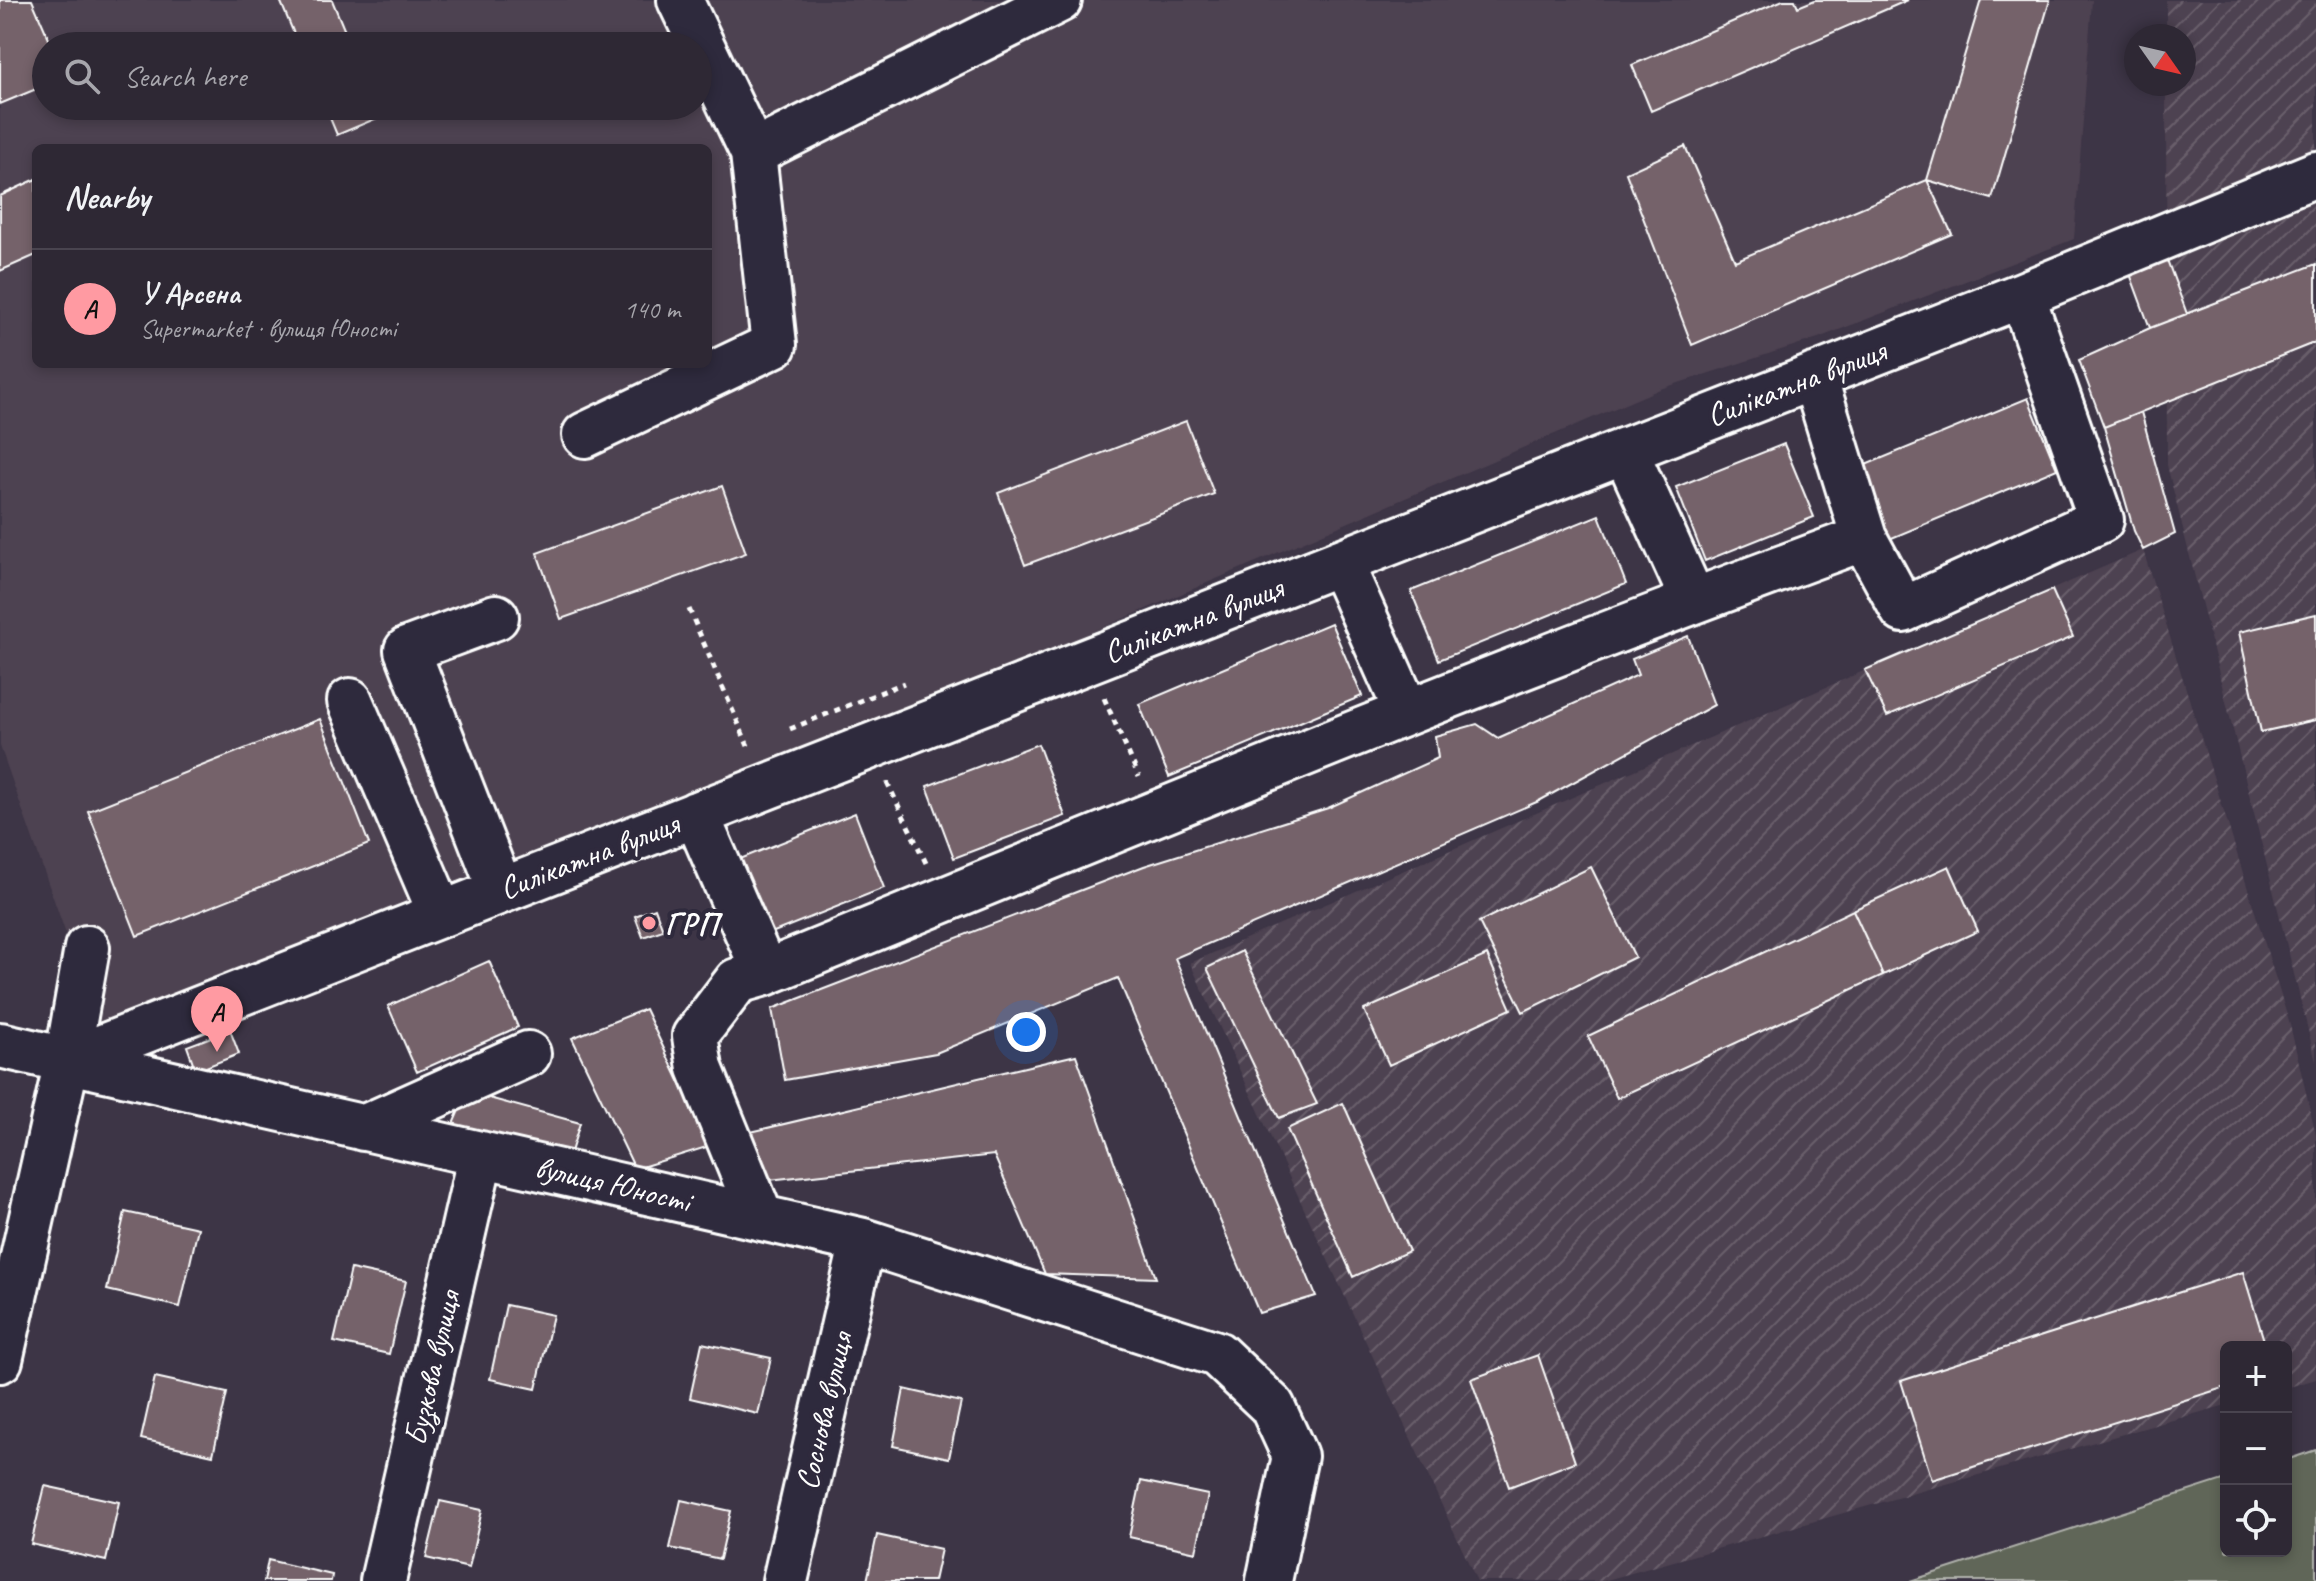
<!DOCTYPE html>
<html lang="en">
<head>
<meta charset="utf-8">
<style>
	:root { --surface:#2e2834; --page:#36303c; --text:#f1f3f6; --muted:#a7a6ac; --line:#49444f; --accent:#ff9aa2 }
	body { margin:0; font-family:Caveat,sans-serif; background:var(--page); color:var(--text) }
	.controls { position:absolute; right:24px; bottom:24px; display:grid; overflow:hidden; border-radius:12px; box-shadow:0 4px 12px #0003 }
	.controls button { width:72px; height:72px; display:grid; place-items:center; padding:0; border:0; border-bottom:2px solid var(--line); background:var(--surface); color:var(--text); font:40px sans-serif }
	.compass { position:absolute; left:2124px; top:24px; width:72px; height:72px; border-radius:50%; background:var(--surface); box-shadow:0 4px 12px #0003; rotate:124deg }
	.you { position:absolute; left:1026px; top:1032px; width:28px; height:28px; margin:-20px; border:6px solid #fff; border-radius:50%; background:#1a73e8; box-shadow:0 0 0 12px #1a73e833 }
	.badge { display:grid; place-items:center; width:52px; height:52px; border-radius:50%; background:var(--accent); color:#111; font-size:26px; font-weight:700 }
	.pin { position:absolute; translate:-50% -66px; filter:drop-shadow(0 2px 4px #0008) }
	.pin::after { content:''; position:absolute; top:42px; width:28px; height:24px; background:inherit; clip-path:polygon(0 0,100% 0,50% 100%) }
	.list { margin:0; padding:0; list-style:none }
	h2 { display:flex; justify-content:space-between; align-items:center; height:104px; margin:0; padding:0 32px; font-size:34px }
	h2 small { font-size:26px; font-weight:400; color:var(--muted) }
	.list li { display:grid; grid-template-columns:52px 1fr auto; gap:24px; align-items:center; box-sizing:border-box; height:120px; padding:0 32px; border-top:2px solid var(--line) }
	.list b { display:block; font-size:30px; white-space:nowrap }
	.list p { margin:0; font-size:26px; white-space:nowrap; color:var(--muted) }
	.list em { font-size:26px; font-style:normal; color:var(--muted) }
	.icon { flex:none; width:44px; height:44px; fill:none; stroke:currentColor; stroke-width:2; stroke-linecap:round; stroke-linejoin:round }
	.map { position:relative; flex:none; width:2316px; height:1581px; overflow:hidden }
	.search { position:absolute; background:var(--surface); box-shadow:0 4px 12px #0003; left:32px; top:32px; width:680px; height:88px; display:flex; align-items:center; gap:20px; box-sizing:border-box; padding:0 28px; border-radius:44px; color:var(--muted); font-size:30px }
	.panel { position:absolute; background:var(--surface); box-shadow:0 4px 12px #0003; left:32px; top:144px; width:680px; height:224px; border-radius:12px }
	.map>svg:first-child { display:block }
</style>
</head>
<body>
<div class="map">
<svg width="2316" height="1581" viewBox="0 0 2316 1581">
	<defs>
		<pattern id="industrial-furrows" width="10" height="10" patternUnits="userSpaceOnUse" patternTransform="scale(2)"><rect width="10" height="10" fill="#4e4251"/><path d="M-1 1l2-2M0 10L10 0M9 11l2-2" fill="none" stroke="#695e6b"/></pattern>
	</defs>
	<rect width="100%" height="100%" fill="#3d3546"/>
	<filter id="ink" filterUnits="userSpaceOnUse"><feTurbulence type="fractalNoise" baseFrequency=".0125" numOctaves="2"/><feDisplacementMap in="SourceGraphic" scale="16" xChannelSelector="R" yChannelSelector="G"/><feConvolveMatrix kernelMatrix="1 2 1 2 8 2 1 2 1" color-interpolation-filters="sRGB"/></filter>
	<g filter="url(#ink)">
		<path fill="#4e4251" fill-rule="evenodd" d="M0,0H2092L2074,239L1818,338L1660,389L866,729L99,1028L0,746ZM46,46H698V106H46ZM36,148H708V364H36Z"/>
		<path fill="url(#industrial-furrows)" d="M2166,0H2316V1062L2167,465L2166,84H2184V36H2166Z
			M2143,550L2290,1025L2316,1135V1379L2286,1388V1347H2226V1405L1603,1581H1477L1190,963Z"/>
		<path fill="#606658" stroke="#b0b2ac" stroke-width="2" d="M2316,1450V1581H1910L2226,1479V1551H2286V1460Z"/>
		<path fill="#75626a" stroke="#fff" stroke-width="2" d="M0,0H32L52,46H46V85L0,104Z
			M280,0H332L351,46H299Z
			M1783,0H1795L1798,7L1815,0H1908L1651,111L1632,65Z
			M1981,0H2050L1992,199L1927,180Z
			M325,106H377L382,116L337,135Z
			M1685,146L1735,261L1927,180L1952,234L1692,345L1626,173Z
			M36,179V255L0,271V196Z
			M2163,249L2187,314L2150,328L2126,263Z
			M2316,264V342L2104,427L2079,360L2150,328Z
			M2028,398L2057,469L1887,540L1858,468Z
			M2141,412L2175,534L2143,550L2134,531L2104,427Z
			M1186,421L1214,494L1025,565L998,493Z
			M1784,444L1814,517L1705,561L1676,487Z
			M722,486L746,553L561,619L537,553Z
			M1599,515L1626,584L1439,660L1411,591Z
			M2052,590L2073,637L1887,716L1865,670Z
			M2316,614V720L2261,732L2239,632Z
			M1331,623L1362,696L1169,777L1139,704Z
			M1688,636L1714,705L1539,801L1175,958L1316,1296L1259,1313L1118,978L936,1053L785,1080L772,1009L1144,866L1328,808L1438,758L1435,736L1477,724L1498,738L1638,675L1632,659Z
			M320,719L369,844L137,936L88,811Z
			M1038,744L1065,816L954,858L927,786Z
			M855,813L884,888L769,934L740,859Z
			M1949,866L1978,931L1883,975L1853,910Z
			M1591,867L1635,957L1523,1012L1479,922Z
			M655,908L663,930L643,937L635,916Z
			M1853,910L1883,975L1617,1098L1588,1036Z
			M1242,951L1317,1104L1279,1118L1207,968Z
			M1487,955L1511,1009L1389,1065L1364,1010Z
			M489,961L518,1027L417,1072L388,1006Z
			M645,1009L710,1146L635,1169L572,1038Z
			M230,1030L239,1054L196,1071L187,1046Z
			M1076,1055L1156,1278L1045,1274L994,1155L751,1182L742,1134Z
			M467,1092L580,1123L570,1155L453,1124Z
			M1343,1103L1409,1251L1353,1277L1287,1129Z
			M125,1212L198,1228L180,1307L107,1290Z
			M351,1269L406,1281L389,1354L334,1342Z
			M2243,1272L2266,1347H2226V1387L1932,1480L1901,1381Z
			M506,1305L553,1315L536,1389L490,1379Z
			M702,1343L771,1358L758,1414L690,1398Z
			M1538,1355L1575,1462L1509,1487L1471,1379Z
			M155,1377L227,1393L213,1455L141,1439Z
			M904,1389L961,1402L949,1458L893,1446Z
			M1141,1481L1208,1495L1196,1552L1129,1537Z
			M45,1486L119,1502L106,1561L31,1544Z
			M681,1500L731,1511L720,1559L670,1548Z
			M440,1501L482,1510L469,1568L426,1558Z
			M877,1535L941,1549L934,1581H867Z
			M268,1560L332,1575L331,1581H264Z"/>
		<g fill="none" stroke-linecap="round" stroke-linejoin="round">
			<g stroke="#fff" stroke-width="50">
				<path id="minor" d="M680,0L753,153L1059,0
					M1814,376L1864,538L1903,610L2101,520L2022,295
					M585,435L774,345L753,153
					M1625,450L1693,600
					M1340,562L1407,712
					M496,617L407,650L501,891
					M350,701L441,914
					M696,814L765,973C1130,824 1493,673 1864,538
					M0,1045L863,1241L1217,1354L1272,1406L1295,1456L1269,1581
					M67,1061L2022,295L2316,174
					M363,1128L528,1054
					M761,1218L700,1068L695,1036L737,981L765,973
					M0,1360L67,1061L87,948
					M383,1581L481,1154
					M785,1581L863,1241"/>
			</g>
			<path stroke="#fff" stroke-width="5" stroke-dasharray="6 6" stroke-linecap="butt" d="M689,609L748,746
				M1104,698L1139,777
				M790,729L904,683
				M887,782L926,863"/>
			<use href="#minor" stroke="#2f2a3d" stroke-width="44"/>
		</g>
	</g>
	<circle fill="#ff9aa2" stroke="#2f2a3d" stroke-width="3" cx="649" cy="923" r="8"/>
	<g text-anchor="middle" dominant-baseline="central" stroke-width="8" stroke-linejoin="round" paint-order="stroke">
		<g font-size="32" fill="#fff" stroke="#2f2a3d">
			<text transform="translate(1796 383) rotate(-21)">Силікатна вулиця</text>
			<text transform="translate(1193 620) rotate(-21)">Силікатна вулиця</text>
			<text transform="translate(589 856) rotate(-21)">Силікатна вулиця</text>
			<text transform="translate(613 1184) rotate(13)">вулиця Юності</text>
			<text transform="translate(432 1368) rotate(-77)">Бузкова вулиця</text>
			<text transform="translate(824 1411) rotate(-77)">Соснова вулиця</text>
		</g>
		<g font-size="32" font-weight="bold" fill="#fff" stroke="#2f2a3d" text-anchor="start">
			<text x="665" y="923">ГРП</text>
		</g>
	</g>
</svg>
<div class="controls">
<button>+</button>
<button>−</button>
<button><svg class="icon" aria-label="locate" viewBox="0 0 24 24"><circle cx="12" cy="12" r="6"/><path d="M12 2v4M12 18v4M2 12h4M18 12h4"/></svg></button>
</div>
<svg class="compass" viewBox="-18 -18 36 36"><path d="M0-13l5 13h-10z" fill="#e53935"/><path d="M0 13l5-13h-10z" fill="#a7a6ac"/></svg>
<div class="you"></div>
<div class="pin badge" style="left:217px;top:1052px">A</div>
<div class="search"><svg class="icon" aria-label="search" viewBox="0 0 24 24"><circle cx="10" cy="10" r="6"/><path d="M15 15l6 6"/></svg>Search here</div>
<section class="panel">
<h2>Nearby<small></small></h2>
<ul class="list">
<li><span class="badge">A</span><div><b>У Арсена</b><p>Supermarket · вулиця Юності</p></div><em>140 m</em></li>
</ul>
</section>
</div>
</body>
</html>
